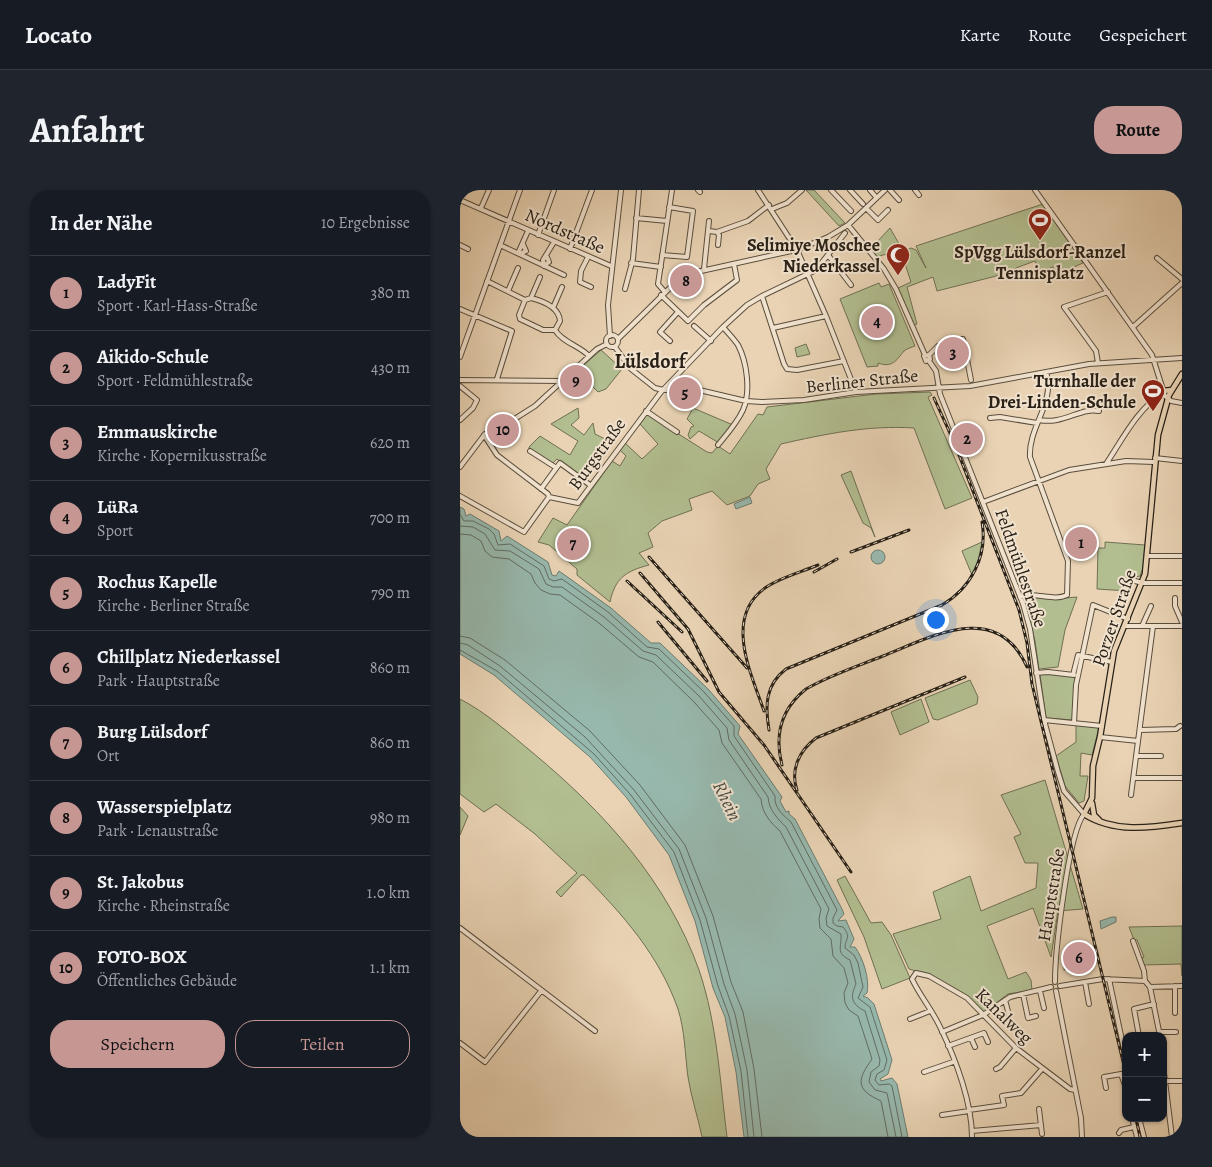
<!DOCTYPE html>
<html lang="de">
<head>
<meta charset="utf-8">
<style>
	:root { --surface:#171b24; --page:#20242c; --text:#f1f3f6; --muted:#9ea1a6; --line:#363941; --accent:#c59692 }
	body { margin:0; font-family:Alegreya,serif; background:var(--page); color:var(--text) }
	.controls { position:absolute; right:15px; bottom:15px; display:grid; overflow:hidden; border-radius:10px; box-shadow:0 1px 4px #0004 }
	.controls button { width:45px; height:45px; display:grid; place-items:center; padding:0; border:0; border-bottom:1px solid var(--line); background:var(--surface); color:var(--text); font:25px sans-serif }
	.you { position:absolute; left:475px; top:429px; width:18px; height:18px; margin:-12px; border:4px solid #fff; border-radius:50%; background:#1a73e8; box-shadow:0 0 0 8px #1a73e833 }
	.badge { display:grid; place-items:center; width:32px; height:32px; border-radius:50%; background:var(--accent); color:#111; font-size:16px; font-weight:700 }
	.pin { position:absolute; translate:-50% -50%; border:2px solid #fff; box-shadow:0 1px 5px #0006 }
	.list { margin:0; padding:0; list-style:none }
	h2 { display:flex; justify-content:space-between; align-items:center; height:65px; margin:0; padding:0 20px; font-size:21px }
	h2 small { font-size:16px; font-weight:400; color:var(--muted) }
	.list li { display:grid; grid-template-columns:32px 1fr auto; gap:15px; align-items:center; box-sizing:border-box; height:75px; padding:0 20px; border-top:1px solid var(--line) }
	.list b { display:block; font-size:19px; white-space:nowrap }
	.list p { margin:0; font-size:16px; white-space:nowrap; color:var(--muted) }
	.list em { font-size:16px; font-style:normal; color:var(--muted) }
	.actions { display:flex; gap:10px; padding:15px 20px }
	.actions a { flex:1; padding:11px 0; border:1px solid var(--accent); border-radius:20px; text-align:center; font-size:18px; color:var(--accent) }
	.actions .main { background:var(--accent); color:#111 }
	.map { position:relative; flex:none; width:722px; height:947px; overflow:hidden; border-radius:20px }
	header { display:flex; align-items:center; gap:30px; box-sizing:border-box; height:70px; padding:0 25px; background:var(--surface); border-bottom:1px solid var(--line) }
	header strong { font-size:24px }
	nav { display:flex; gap:28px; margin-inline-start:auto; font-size:18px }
	.intro { display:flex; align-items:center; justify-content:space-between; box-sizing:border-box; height:120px; padding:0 30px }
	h1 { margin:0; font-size:35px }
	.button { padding:12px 22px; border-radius:20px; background:var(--accent); color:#111; font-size:18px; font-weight:700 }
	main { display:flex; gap:30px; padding:0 30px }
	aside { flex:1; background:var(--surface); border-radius:20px; box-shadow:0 1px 4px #0004 }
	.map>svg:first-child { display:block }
</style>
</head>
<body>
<header>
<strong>Locato</strong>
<nav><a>Karte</a><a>Route</a><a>Gespeichert</a></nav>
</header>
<div class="intro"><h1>Anfahrt</h1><a class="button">Route</a></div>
<main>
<aside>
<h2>In der Nähe<small>10 Ergebnisse</small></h2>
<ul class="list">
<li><span class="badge">1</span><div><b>LadyFit</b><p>Sport · Karl-Hass-Straße</p></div><em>380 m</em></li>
<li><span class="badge">2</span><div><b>Aikido-Schule</b><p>Sport · Feldmühlestraße</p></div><em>430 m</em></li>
<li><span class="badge">3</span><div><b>Emmauskirche</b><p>Kirche · Kopernikusstraße</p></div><em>620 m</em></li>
<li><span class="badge">4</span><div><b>LüRa</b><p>Sport</p></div><em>700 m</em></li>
<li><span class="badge">5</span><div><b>Rochus Kapelle</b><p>Kirche · Berliner Straße</p></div><em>790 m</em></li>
<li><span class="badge">6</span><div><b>Chillplatz Niederkassel</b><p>Park · Hauptstraße</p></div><em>860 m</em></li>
<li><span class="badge">7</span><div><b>Burg Lülsdorf</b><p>Ort</p></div><em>860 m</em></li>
<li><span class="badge">8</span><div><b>Wasserspielplatz</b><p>Park · Lenaustraße</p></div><em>980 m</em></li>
<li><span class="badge">9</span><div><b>St. Jakobus</b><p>Kirche · Rheinstraße</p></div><em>1.0 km</em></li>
<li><span class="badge">10</span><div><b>FOTO-BOX</b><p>Öffentliches Gebäude</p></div><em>1.1 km</em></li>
</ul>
<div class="actions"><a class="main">Speichern</a><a>Teilen</a></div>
</aside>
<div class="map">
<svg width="722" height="947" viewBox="0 0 722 947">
	<rect width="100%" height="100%" fill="#e9d3b4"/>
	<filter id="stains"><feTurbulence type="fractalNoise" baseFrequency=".004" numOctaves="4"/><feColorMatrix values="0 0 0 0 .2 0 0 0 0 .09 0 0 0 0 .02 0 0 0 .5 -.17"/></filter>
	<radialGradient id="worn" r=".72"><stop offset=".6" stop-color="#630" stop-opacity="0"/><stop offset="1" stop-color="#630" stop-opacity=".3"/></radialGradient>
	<path fill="#b2be90" stroke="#6e7054" d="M346,0H354L385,33L379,36Z
		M583,14L623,73L596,85L593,77L580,82L575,71L556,78L552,82L477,101L473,87L447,97L457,134L453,136L436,99L451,92L441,62L451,58L456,60L466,78L456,56Z
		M430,38L442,59L417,67L408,57L417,52Z
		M419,93L421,97L429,94L455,156C452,157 446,159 444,161C436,171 432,178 418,173V176L407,177L380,109Z
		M346,154L350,164L337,167L335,158Z
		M141,160L162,179L146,199L138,202L117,181Z
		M470,202L472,205L468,207L512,308L485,319L454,238C408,235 365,244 321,254L306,279L310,289L298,294L290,306L267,315L252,301L229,309L232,320L202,331L188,343L193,357L179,363L189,375C166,381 155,388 150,412L117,385V379L89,355L78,352L93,328L107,335L152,271L160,276L166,266L159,259L164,252L182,269L198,254L180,234L187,224L247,262L252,263L258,256L270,264L298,224L303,225L307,217L416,204Z
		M118,218L119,228L111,235L124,245L133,233L135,244L147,250L123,288L97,269L92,274L70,260L69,257L80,246L110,265L118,251L91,234Z
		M233,218L273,235L259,253L239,241L230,249L228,245L231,237L234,236L227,229Z
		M40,240L46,252L36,257L28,246Z
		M391,281L415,347L411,338L403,333L381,285Z
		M522,352L518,371L512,385L502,361Z
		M645,352L685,355L683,378L680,386L671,388L668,401L637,399L638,358H645Z
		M568,407L593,409L617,407L605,440L598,477L579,479L575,451L564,411Z
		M586,483L615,487L613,530L586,528L580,485Z
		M510,490L518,507L517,514L478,530L473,529L465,508Z
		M0,509C27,523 50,544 73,563C144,622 207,691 239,780C257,833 260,891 267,947H242C238,927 231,907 228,887C225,865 225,841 218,819C199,765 163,725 124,685H121L101,707L96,702L117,683L75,644L36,614L24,622L0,604Z
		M461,509L469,532L440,545L431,522Z
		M616,535L639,538L632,565L621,563L620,586H628L624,611L619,613L605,596L596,566L616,552Z
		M585,590L623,719L598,721L591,767L573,718L527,736L548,789L566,782L571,790L572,800L548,804L523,823L510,809L470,785L449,779L433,744L481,729L473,702L510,686L521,721L576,698L578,673H565L554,647L561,644L541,605Z
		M0,617L8,626L0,645Z
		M385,686L411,733L422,732L431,745L450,788L422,799L404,747L377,690Z
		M722,736V786L721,774L684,775L681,768L684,767L677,750H674L669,737Z
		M632,757L636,774L604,780V762Z"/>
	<path fill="#97b8ad" stroke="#6b7c71" d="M290,307L292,313L276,319L274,314Z
		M0,317L4,319L6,326L10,324L39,341L41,351L47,346L88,372L92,385L96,386L99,381L151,418L191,453H200L248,499L280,536L278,544L322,607L320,611L326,622L329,621V624L335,629L382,719L384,724L378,731L386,730L394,749L390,757H395C403,768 410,789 407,803L403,806L408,808L414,814L432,870L428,884L420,889L421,891L432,888L437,894L448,947H284L276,882L265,827L253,798L235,731L209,665L166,607L130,567L34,485L0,464Z
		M411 367a7 7 0 1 1 14 0a7 7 0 1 1-14 0Z
		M652,727H656V732L641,739L640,731Z"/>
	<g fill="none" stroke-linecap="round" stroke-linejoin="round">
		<path stroke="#606c62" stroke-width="1" d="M0,324L4,331H13L29,339L34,344L38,355L50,354L84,376L89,389L94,391L102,389L148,422L187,457L199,459L244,502L274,536V546L315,606C314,618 323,625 331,632L377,720L373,728V733L377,736L383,737C392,748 385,748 385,758L394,765L398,773L403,797L398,808L410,817L427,870L424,880L417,884L415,890L419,895L429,894L432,896L442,947
			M0,336L13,337L25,344L35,360L50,361L79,379L86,394L93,397H102L144,427L183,461L196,465L239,506L267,538L269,550L308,607C309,620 317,628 326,637L369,719L366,728L367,736L381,744C382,757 375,763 390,770L396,794C390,807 391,814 405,821L420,870L419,876L411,882L409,892L415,900L427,903L436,947
			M0,344L11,345L21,351L25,361L32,367L49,369L71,384L75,393L81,400L90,404L100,405L139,433L179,467L193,472L234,512L259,540L262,553L301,609C302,623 310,632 320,641L361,719L359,729L360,738L371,749L373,766L384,778L388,793L384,803L385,813L389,820L398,826L412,869C398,889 394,899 421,911L428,947
			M0,446L10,448L45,470L130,541L180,595L225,655L253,726L271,792L283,822L294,879L302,947
			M0,453L8,455L40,476L125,547L174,600L219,659L246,728L264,794L275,824L287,880L294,947
			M0,460L37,481L134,564L170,604L214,662L240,730L258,796L269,826L281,881L288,947"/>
		<g stroke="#594e3e" stroke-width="6">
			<path id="minor" d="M238,0L240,2
				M298,0L337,60L368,47L388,35L425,0
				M371,0L391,21
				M390,0L403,14
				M410,0L416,7
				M430,0L439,10
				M455,0L459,5
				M575,0L692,165L705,206L711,211L722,213
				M0,10L151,76
				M21,18L29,0
				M312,19L327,13L342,0
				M407,19L418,30L428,20
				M176,28L207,31
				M388,35L424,79L436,99L465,165
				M249,41L257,42L259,45L258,55
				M257,42L288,31L309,15
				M78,45L94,0
				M63,54L66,61L60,64L59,61L68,41
				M0,55L8,59
				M40,55L104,85
				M110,59L132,0
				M337,60L366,126L396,202
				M202,65L227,67L233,21L209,17
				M368,65L391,95
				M87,67L89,72L84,76L83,70L94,52
				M128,67L121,81L120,92L131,97
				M697,68L722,89
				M171,73L201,77
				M244,79L249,31
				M27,91L65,110
				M165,99L173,69L179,0
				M48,101L58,78
				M204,101L198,94L212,0
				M201,105L228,131L244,115L277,90L274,74
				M302,106L324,174L327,179L337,180L384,171
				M71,108C83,111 99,117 100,131L95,140H83L60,129L59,125L65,110Z
				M71,108L80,87
				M93,118L102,97
				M0,119L52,141L37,189
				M234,136L251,151
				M673,137L722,93
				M313,138L366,126
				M95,140C102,152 120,156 129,166
				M146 151a6 6 0 1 1 12 0a6 6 0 1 1-12 0Z
				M150,146L148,115L161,0
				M158,149L223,85L336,60
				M210,151L200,142L218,122
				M155,157L171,179L195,198L203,200L235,199L286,211L302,212L344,210L396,202L510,196L629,174L722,168
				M469,165L470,169L466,171L464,166L469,165L478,156L503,149L511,190
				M0,167L60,0
				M469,171L476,181L480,204L563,414L570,439L584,530L598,582L604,601L624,624C608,644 595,763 595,792
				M638,173L636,161L604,117L648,102
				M0,190L102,191
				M0,196L17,210L13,218L0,230
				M186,221L217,242
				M530,228L540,227L577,233
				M579,230C603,235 621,217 639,221
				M24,245L37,265L88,304L89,307
				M258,255C267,244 277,233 283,220C291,202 287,172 278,155C274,149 268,143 263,137
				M70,261L95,277
				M695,268L722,271
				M646,274C662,250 678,218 703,203
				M0,277L25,244L45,235L75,216L137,159L147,154
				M81,299L100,273L130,295
				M0,306L64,342L89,307
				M89,307L118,313L201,202L263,137L287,115L302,106L356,80L385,43
				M523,312L609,280L666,271L694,272
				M688,366H722
				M671,390L683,393H722
				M560,407C575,401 593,412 607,405L608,371L570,267C568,237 596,212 586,182
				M715,408V416L722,432
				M665,436H722
				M682,436L691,416
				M576,483L588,482L614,485
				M613,485L618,465L652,472
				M584,530L642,536
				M614,533L616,495L633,415L668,429
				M680,540L716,539L720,536
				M640,547L678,551
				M676,566H701
				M674,588H722
				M671,605L693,436
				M0,738L135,841
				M673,751L684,781L685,791L690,797L700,846
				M649,789L666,869
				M625,792L629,814
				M600,796L643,789L685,791
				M715,796V823
				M690,797L722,796
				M580,801L584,818
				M596,801L621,928L622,947
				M563,804L568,828L576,826
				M545,810L549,825
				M450,829L470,821
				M482,842L523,825L550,807L591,797
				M700,842H716
				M679,846L674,819L694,814
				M511,848L515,857
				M0,853L25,872L81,801
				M488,856L524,843L528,852
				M703,875L712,947
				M536,879L540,877L556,858
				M464,882L493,872
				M704,891H722
				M646,898L644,887L661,884L666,898
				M579,919L582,944
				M509,920L544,915L542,906L561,903L582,879
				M482,925L509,921
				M672,928L677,947
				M679,928L684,947
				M512,941L581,935
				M659,943L661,940L674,937
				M512,947C512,913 496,870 481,839C473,821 460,806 452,789L456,783L469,786L507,808L556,858L610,899L615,900"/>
		</g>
		<g stroke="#292117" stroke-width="7">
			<path id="major" d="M722,184L709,205L698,245L685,384L654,461L640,547L633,576L632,608L624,624C654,643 689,638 722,633
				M702,201L712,200
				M632,613L634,625L639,630"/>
		</g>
		<use href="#minor" stroke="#f1e2ce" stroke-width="4"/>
		<use href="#major" stroke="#e9d3b4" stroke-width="4.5"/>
		<g stroke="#292117" stroke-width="3">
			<path id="rail" d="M474,208L494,252L559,420L567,453L572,494L666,884
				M391,362L449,340
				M189,367L287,478
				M354,382L377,369
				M180,383L228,439L259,502L304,555L391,682
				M167,391L222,442
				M198,432L247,491
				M304,521C291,483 262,425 308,396C322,387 341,382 358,375
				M309,540C305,516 305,495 326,479L482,415C511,398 528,366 522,332
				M322,575C314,544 321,519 346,499C370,485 398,476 423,466C471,447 537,409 567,477
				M337,600C330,580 339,561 356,548L505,487
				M676,928L680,947"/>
		</g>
		<use href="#rail" stroke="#f1e2ce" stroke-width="1" stroke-dasharray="4" stroke-linecap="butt"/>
	</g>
	<defs>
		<g id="stadium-pin" transform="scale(1.25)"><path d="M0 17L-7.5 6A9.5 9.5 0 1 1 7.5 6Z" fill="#8f2418" stroke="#f1e2ce"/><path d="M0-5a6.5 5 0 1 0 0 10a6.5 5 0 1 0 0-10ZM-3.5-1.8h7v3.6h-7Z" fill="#fff"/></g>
		<g id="mosque-pin" transform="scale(1.25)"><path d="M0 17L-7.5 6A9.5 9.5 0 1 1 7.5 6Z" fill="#8f2418" stroke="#f1e2ce"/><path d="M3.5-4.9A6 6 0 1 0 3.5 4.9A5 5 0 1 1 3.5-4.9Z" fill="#fff"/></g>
	</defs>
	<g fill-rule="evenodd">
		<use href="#stadium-pin" x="580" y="30"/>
		<use href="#mosque-pin" x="438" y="65"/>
		<use href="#stadium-pin" x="693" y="201"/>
	</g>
	<g text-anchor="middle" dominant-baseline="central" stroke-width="4" stroke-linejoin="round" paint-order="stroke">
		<g font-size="18" fill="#292117" stroke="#f1e2ce">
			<text transform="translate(105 41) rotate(24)">Nordstraße</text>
			<text transform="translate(402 191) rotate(-6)">Berliner Straße</text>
			<text transform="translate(137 264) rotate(-54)">Burgstraße</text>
			<text transform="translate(561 378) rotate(71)">Feldmühlestraße</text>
			<text transform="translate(654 428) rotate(-71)">Porzer Straße</text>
			<text transform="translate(591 705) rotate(-81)">Hauptstraße</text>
			<text transform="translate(544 826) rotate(44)">Kanalweg</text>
		</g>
		<g font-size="18" font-weight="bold" fill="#292117" stroke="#f1e2ce" text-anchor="end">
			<text x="420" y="55">Selimiye Moschee<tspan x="420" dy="21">Niederkassel</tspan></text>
			<text x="580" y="62" text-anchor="middle">SpVgg Lülsdorf-Ranzel<tspan x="580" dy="21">Tennisplatz</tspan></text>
			<text x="676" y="191">Turnhalle der<tspan x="676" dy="21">Drei-Linden-Schule</tspan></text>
		</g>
		<g font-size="19" font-style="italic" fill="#4a4e44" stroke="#f1e2ce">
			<text transform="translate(267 611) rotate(64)">Rhein</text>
		</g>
		<g font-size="20" font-weight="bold" fill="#292117" stroke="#f1e2ce">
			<text x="190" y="171">Lülsdorf</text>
		</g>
	</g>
	<rect width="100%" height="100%" filter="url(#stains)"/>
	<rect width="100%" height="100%" fill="url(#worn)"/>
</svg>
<div class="controls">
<button>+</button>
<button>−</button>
</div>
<div class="you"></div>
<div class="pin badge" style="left:621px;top:353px">1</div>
<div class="pin badge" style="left:507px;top:249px">2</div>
<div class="pin badge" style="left:493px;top:163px">3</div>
<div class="pin badge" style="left:417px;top:132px">4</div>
<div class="pin badge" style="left:225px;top:203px">5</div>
<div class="pin badge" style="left:619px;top:768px">6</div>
<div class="pin badge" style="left:113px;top:354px">7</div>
<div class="pin badge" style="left:226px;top:91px">8</div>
<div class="pin badge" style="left:116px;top:191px">9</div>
<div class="pin badge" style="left:43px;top:240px">10</div>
</div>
</main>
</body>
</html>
